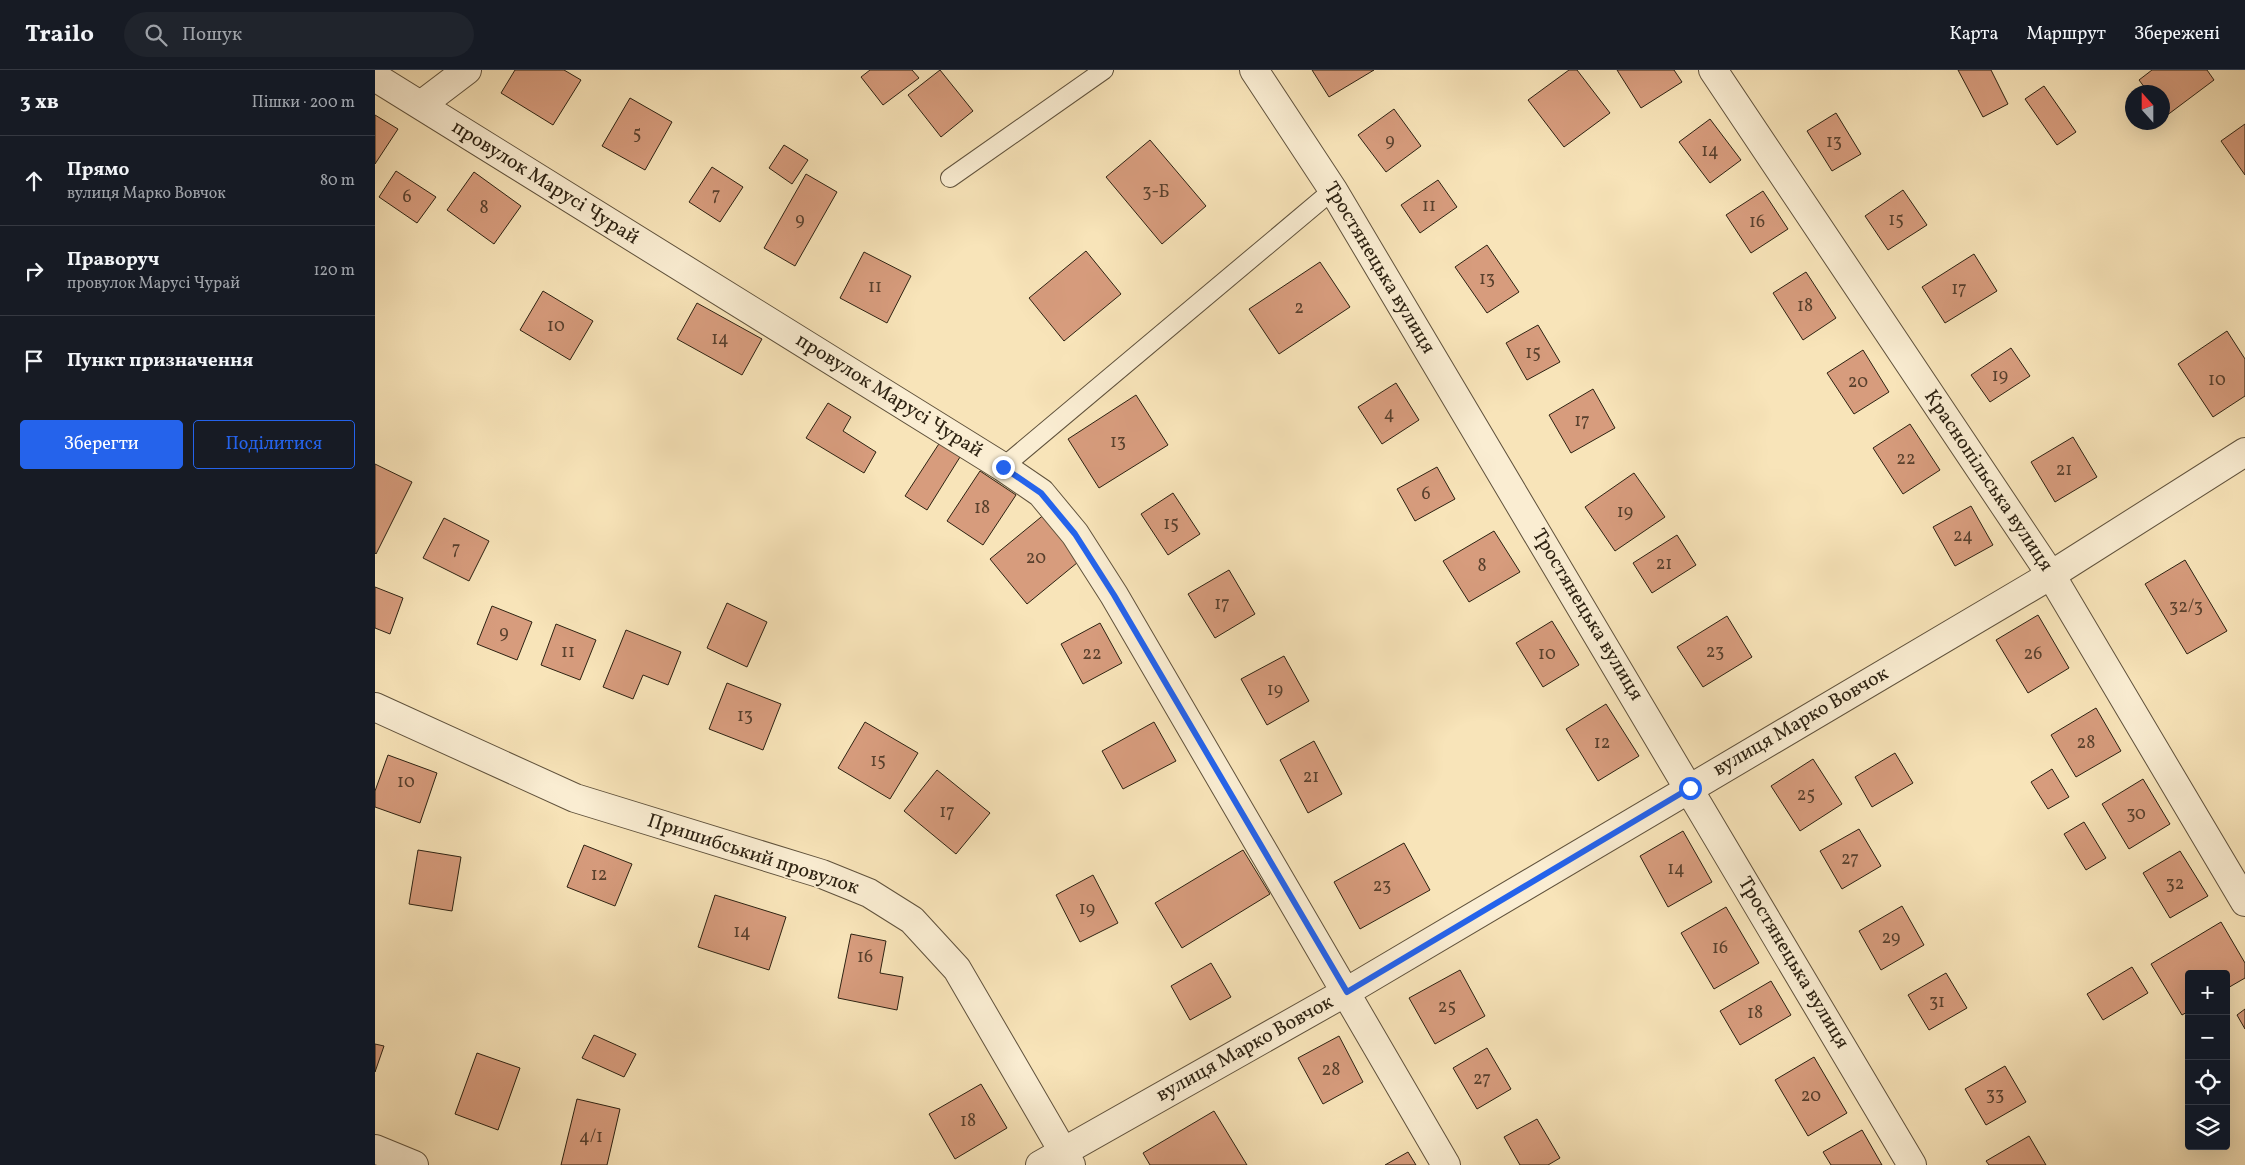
<!DOCTYPE html>
<html lang="uk">
<head>
<meta charset="utf-8">
<style>
	:root { --surface:#171b24; --page:#20242c; --text:#f1f3f6; --muted:#9ea1a6; --line:#363941; --accent:#2563eb }
	body { margin:0; font-family:Vollkorn,serif; background:var(--page); color:var(--text) }
	.controls { position:absolute; right:15px; bottom:15px; display:grid; overflow:hidden; border-radius:5px; box-shadow:0 5px 20px #0002 }
	.controls button { width:45px; height:45px; display:grid; place-items:center; padding:0; border:0; border-bottom:1px solid var(--line); background:var(--surface); color:var(--text); font:25px sans-serif }
	.compass { position:absolute; left:1750px; top:15px; width:45px; height:45px; border-radius:50%; background:var(--surface); box-shadow:0 5px 20px #0002; rotate:339deg }
	.stop { position:absolute; width:15px; height:15px; margin:-11px; border:4px solid #2563eb; border-radius:50%; background:#fff }
	.stop.end { background:#2563eb; border-color:#fff; box-shadow:0 1px 5px #0008 }
	.list { margin:0; padding:0; list-style:none }
	h2 { display:flex; justify-content:space-between; align-items:center; height:65px; margin:0; padding:0 20px; font-size:21px }
	h2 small { font-size:16px; font-weight:400; color:var(--muted) }
	.list li { display:grid; grid-template-columns:32px 1fr auto; gap:15px; align-items:center; box-sizing:border-box; height:90px; padding:0 20px; border-top:1px solid var(--line) }
	.list b { display:block; font-size:19px; white-space:nowrap }
	.list p { margin:0; font-size:16px; white-space:nowrap; color:var(--muted) }
	.list em { font-size:16px; font-style:normal; color:var(--muted) }
	.actions { display:flex; gap:10px; padding:15px 20px }
	.actions a { flex:1; padding:11px 0; border:1px solid var(--accent); border-radius:5px; text-align:center; font-size:18px; color:var(--accent) }
	.actions .main { background:var(--accent); color:#fff }
	.icon { flex:none; width:28px; height:28px; fill:none; stroke:currentColor; stroke-width:2; stroke-linecap:round; stroke-linejoin:round }
	.map { position:relative; flex:none; width:1870px; height:1095px; overflow:hidden }
	header { display:flex; align-items:center; gap:30px; box-sizing:border-box; height:70px; padding:0 25px; background:var(--surface); border-bottom:1px solid var(--line) }
	header strong { font-size:24px }
	nav { display:flex; gap:28px; margin-inline-start:auto; font-size:18px }
	.search { width:350px; height:45px; background:var(--page); display:flex; align-items:center; gap:12px; box-sizing:border-box; padding:0 18px; border-radius:28px; color:var(--muted); font-size:19px }
	main { display:flex }
	aside { flex:1; background:var(--surface) }
	.map>svg:first-child { display:block }
</style>
</head>
<body>
<header>
<strong>Trailo</strong>
<div class="search"><svg class="icon" aria-label="search" viewBox="0 0 24 24"><circle cx="10" cy="10" r="6"/><path d="M15 15l6 6"/></svg>Пошук</div>
<nav><a>Карта</a><a>Маршрут</a><a>Збережені</a></nav>
</header>
<main>
<aside>
<h2>3 хв<small>Пішки · 200 m</small></h2>
<ul class="list">
<li><svg class="icon" aria-label="ahead" viewBox="0 0 24 24"><path d="M12 20V5M6 11l6-6 6 6"/></svg><div><b>Прямо</b><p>вулиця Марко Вовчок</p></div><em>80 m</em></li>
<li><svg class="icon" aria-label="right" viewBox="0 0 24 24"><path d="M7 20v-9h11M14 6l5 5-5 5"/></svg><div><b>Праворуч</b><p>провулок Марусі Чурай</p></div><em>120 m</em></li>
<li><svg class="icon" aria-label="arrive" viewBox="0 0 24 24"><path d="M6 21V4h12l-3 4 3 4H6"/></svg><div><b>Пункт призначення</b></div></li>
</ul>
<div class="actions"><a class="main">Зберегти</a><a>Поділитися</a></div>
</aside>
<div class="map">
<svg width="1870" height="1095" viewBox="0 0 1870 1095">
	<rect width="100%" height="100%" fill="#f8e4b9"/>
	<filter id="stains"><feTurbulence type="fractalNoise" baseFrequency=".004" numOctaves="4"/><feColorMatrix values="0 0 0 0 .2 0 0 0 0 .09 0 0 0 0 .02 0 0 0 .5 -.17"/></filter>
	<radialGradient id="worn" r=".72"><stop offset=".6" stop-color="#630" stop-opacity="0"/><stop offset="1" stop-color="#630" stop-opacity=".3"/></radialGradient>
	<path fill="#d79c7d" stroke="#2d2212" d="M140,0H189L206,10L178,55L126,23Z
		M495,0H537L544,8L508,35L486,7Z
		M565,0L598,41L566,67L533,25Z
		M937,0H999L954,27Z
		M1194,0H1202L1235,43L1189,77L1153,30Z
		M1242,0H1299L1307,12L1266,38Z
		M1583,0H1616L1633,34L1608,47Z
		M1777,0H1832L1839,10L1791,46L1788,42V22H1773L1764,10Z
		M1669,16L1701,62L1682,75L1650,29Z
		M255,28L297,52L270,100L227,76Z
		M1019,39L1046,76L1011,102L983,65Z
		M1461,43L1486,84L1457,101L1432,61Z
		M0,45L23,59L0,94Z
		M1335,49L1366,90L1335,113L1304,72Z
		M1870,54V105L1846,71Z
		M775,70L831,136L787,174L731,107Z
		M409,75L433,90L417,114L394,98Z
		M337,97L368,117L345,152L314,132Z
		M21,101L61,127L42,153L4,127Z
		M99,102L146,136L119,174L72,140Z
		M431,104L462,122L420,196L389,178Z
		M1063,110L1082,137L1045,163L1026,135Z
		M1528,120L1552,155L1513,180L1490,146Z
		M1388,121L1413,159L1376,183L1351,145Z
		M1112,175L1144,222L1112,243L1080,197Z
		M711,181L746,224L689,271L654,228Z
		M489,182L536,206L512,253L465,228Z
		M1599,184L1622,221L1570,253L1547,217Z
		M945,192L975,237L904,284L874,239Z
		M1431,202L1461,248L1428,270L1398,223Z
		M168,221L218,251L195,290L145,260Z
		M322,233L387,269L367,305L302,269Z
		M1163,255L1185,292L1152,310L1131,273Z
		M1852,261L1870,289V326L1838,347L1803,294Z
		M1636,278L1655,306L1615,332L1596,305Z
		M1488,280L1514,322L1479,344L1452,303Z
		M1021,313L1044,350L1007,374L983,337Z
		M1218,319L1240,358L1196,383L1174,345Z
		M761,325L793,375L724,418L693,369Z
		M453,333L476,347L468,361L501,382L489,403L431,368Z
		M1535,354L1565,400L1528,424L1498,378Z
		M569,366L590,379L552,440L530,426Z
		M1698,367L1722,407L1680,432L1656,392Z
		M0,394L37,412L1,484L0,483Z
		M1062,397L1080,429L1040,451L1022,419Z
		M605,401L641,425L608,475L572,451Z
		M1259,403L1290,447L1240,481L1210,437Z
		M798,423L825,464L793,485L766,444Z
		M1596,436L1618,475L1580,496L1558,457Z
		M671,443L708,488L652,534L615,489Z
		M69,448L114,471L94,511L48,488Z
		M1119,461L1145,502L1094,532L1068,491Z
		M1302,465L1321,495L1277,523L1258,493Z
		M1810,490L1852,561L1812,584L1770,514Z
		M854,500L880,544L840,568L813,524Z
		M0,517L28,528L15,564L0,558Z
		M352,533L392,552L372,597L332,578Z
		M117,536L157,552L142,590L102,574Z
		M1663,545L1694,598L1653,623L1621,570Z
		M1352,546L1377,587L1328,617L1302,577Z
		M1177,551L1204,595L1168,617L1141,573Z
		M725,553L747,593L708,614L686,574Z
		M181,554L221,570L205,610L166,595Z
		M251,560L306,582L293,615L268,605L258,629L228,617Z
		M909,586L934,631L892,655L866,609Z
		M352,613L406,634L388,680L334,659Z
		M1231,634L1264,686L1223,711L1191,659Z
		M1721,638L1746,681L1701,707L1676,665Z
		M490,652L543,683L515,729L463,698Z
		M779,652L801,691L748,719L727,681Z
		M939,671L967,724L933,743L905,690Z
		M1520,683L1538,713L1497,737L1480,707Z
		M13,685L62,703L45,753L0,737V721Z
		M1438,689L1467,734L1425,761L1396,716Z
		M1677,699L1694,727L1673,739L1656,712Z
		M562,700L615,743L581,784L529,741Z
		M1768,709L1795,754L1754,779L1727,734Z
		M1709,752L1731,788L1711,800L1689,764Z
		M1484,759L1506,796L1467,819L1445,781Z
		M1308,761L1337,812L1293,837L1265,786Z
		M1029,773L1055,820L985,859L959,812Z
		M209,775L257,794L240,836L192,817Z
		M43,780L86,787L77,841L34,834Z
		M868,780L895,824L807,878L780,833Z
		M1805,781L1833,826L1795,848L1768,803Z
		M718,805L743,853L705,872L681,825Z
		M340,825L411,847L394,900L323,877Z
		M1527,836L1549,875L1506,900L1484,861Z
		M1351,837L1384,893L1339,919L1306,863Z
		M1846,852L1870,893V908L1851,919V904H1814V941L1807,945L1776,894Z
		M476,864L511,871L505,903L528,907L522,940L463,928Z
		M836,893L856,927L815,950L796,916Z
		M1757,897L1773,923L1728,950L1712,924Z
		M1085,900L1110,946L1060,974L1034,928Z
		M1571,903L1592,938L1554,960L1533,925Z
		M1396,911L1416,945L1365,975L1345,941Z
		M1870,939V959L1862,945Z
		M219,965L261,984L249,1007L207,988Z
		M964,966L988,1012L948,1034L923,988Z
		M0,974L9,976L0,1002Z
		M1112,978L1136,1019L1102,1039L1078,998Z
		M102,983L145,998L123,1060L80,1044Z
		M1439,987L1472,1043L1433,1066L1400,1010Z
		M1630,996L1651,1032L1611,1055L1590,1019Z
		M606,1014L632,1058L580,1089L554,1044Z
		M202,1029L245,1039L232,1095H186Z
		M839,1041L872,1095H775L768,1083Z
		M1162,1049L1185,1088L1173,1095H1145L1129,1067Z
		M1487,1060L1507,1095H1456L1448,1082Z
		M1654,1066L1671,1095H1614L1611,1091Z
		M1033,1082L1041,1095H1010Z"/>
	<g fill="none" stroke-linecap="round" stroke-linejoin="round">
		<g stroke="#60523c" stroke-width="20">
			<path id="lane" d="M575,108L729,0
				M628,397L958,120"/>
		</g>
		<g stroke="#60523c" stroke-width="30">
			<path id="street" d="M879,0L958,120L1537,1095
				M1338,0L1676,505L1870,832
				M0,7L628,397L666,423L700,464L739,525L1071,1095
				M46,35L92,0
				M0,637L200,728L447,804L494,823L537,850L582,899L696,1095
				M0,1079L39,1095
				M665,1095L971,922L1676,505L1870,382"/>
		</g>
		<use href="#lane" stroke="#faedd2" stroke-width="18"/>
		<use href="#street" stroke="#faedd2" stroke-width="28"/>
	</g>
	<g fill="none" stroke-linecap="round" stroke-linejoin="round">
		<path stroke="#2563eb" stroke-width="6" d="M628,397L666,423L700,464L739,525L972,922L1315,718"/>
	</g>
	<g text-anchor="middle" dominant-baseline="central" stroke-width="4" stroke-linejoin="round" paint-order="stroke">
		<g font-size="18" fill="#58402d">
			<text x="262" y="64">5</text>
			<text x="1015" y="71">9</text>
			<text x="1459" y="72">13</text>
			<text x="1335" y="81">14</text>
			<text x="781" y="122">3-Б</text>
			<text x="341" y="125">7</text>
			<text x="32" y="127">6</text>
			<text x="1054" y="136">11</text>
			<text x="109" y="138">8</text>
			<text x="425" y="150">9</text>
			<text x="1521" y="150">15</text>
			<text x="1382" y="152">16</text>
			<text x="1112" y="209">13</text>
			<text x="500" y="217">11</text>
			<text x="1584" y="219">17</text>
			<text x="1430" y="236">18</text>
			<text x="924" y="238">2</text>
			<text x="181" y="256">10</text>
			<text x="345" y="269">14</text>
			<text x="1158" y="283">15</text>
			<text x="1625" y="306">19</text>
			<text x="1842" y="310">10</text>
			<text x="1483" y="312">20</text>
			<text x="1014" y="344">4</text>
			<text x="1207" y="351">17</text>
			<text x="743" y="372">13</text>
			<text x="1531" y="389">22</text>
			<text x="1689" y="400">21</text>
			<text x="1051" y="424">6</text>
			<text x="607" y="438">18</text>
			<text x="1250" y="442">19</text>
			<text x="796" y="454">15</text>
			<text x="1588" y="466">24</text>
			<text x="81" y="479">7</text>
			<text x="661" y="488">20</text>
			<text x="1289" y="494">21</text>
			<text x="1107" y="496">8</text>
			<text x="847" y="534">17</text>
			<text x="1811" y="537">32/3</text>
			<text x="129" y="563">9</text>
			<text x="193" y="582">11</text>
			<text x="1340" y="582">23</text>
			<text x="717" y="584">22</text>
			<text x="1172" y="584">10</text>
			<text x="1658" y="584">26</text>
			<text x="900" y="620">19</text>
			<text x="370" y="646">13</text>
			<text x="1227" y="673">12</text>
			<text x="1711" y="673">28</text>
			<text x="503" y="691">15</text>
			<text x="936" y="707">21</text>
			<text x="31" y="712">10</text>
			<text x="1431" y="725">25</text>
			<text x="572" y="742">17</text>
			<text x="1761" y="744">30</text>
			<text x="1475" y="789">27</text>
			<text x="1301" y="799">14</text>
			<text x="224" y="805">12</text>
			<text x="1800" y="814">32</text>
			<text x="1007" y="816">23</text>
			<text x="712" y="839">19</text>
			<text x="367" y="862">14</text>
			<text x="1516" y="868">29</text>
			<text x="1345" y="878">16</text>
			<text x="490" y="887">16</text>
			<text x="1562" y="932">31</text>
			<text x="1072" y="937">25</text>
			<text x="1380" y="943">18</text>
			<text x="956" y="1000">28</text>
			<text x="1107" y="1009">27</text>
			<text x="1620" y="1025">33</text>
			<text x="1436" y="1026">20</text>
			<text x="593" y="1051">18</text>
			<text x="216" y="1067">4/1</text>
		</g>
		<g font-size="20" fill="#2d2212" stroke="#faedd2">
			<text transform="translate(170 113) rotate(32)">провулок Марусі Чурай</text>
			<text transform="translate(1004 198) rotate(59)">Тростянецька вулиця</text>
			<text transform="translate(514 326) rotate(32)">провулок Марусі Чурай</text>
			<text transform="translate(1613 411) rotate(56)">Краснопільська вулиця</text>
			<text transform="translate(1212 545) rotate(59)">Тростянецька вулиця</text>
			<text transform="translate(1426 652) rotate(-30)">вулиця Марко Вовчок</text>
			<text transform="translate(378 785) rotate(18)">Пришибський провулок</text>
			<text transform="translate(1418 893) rotate(59)">Тростянецька вулиця</text>
			<text transform="translate(870 979) rotate(-29)">вулиця Марко Вовчок</text>
		</g>
	</g>
	<rect width="100%" height="100%" filter="url(#stains)"/>
	<rect width="100%" height="100%" fill="url(#worn)"/>
</svg>
<div class="controls">
<button>+</button>
<button>−</button>
<button><svg class="icon" aria-label="locate" viewBox="0 0 24 24"><circle cx="12" cy="12" r="6"/><path d="M12 2v4M12 18v4M2 12h4M18 12h4"/></svg></button>
<button><svg class="icon" aria-label="layers" viewBox="0 0 24 24"><path d="M12 4l9 5-9 5-9-5zM3 14l9 5 9-5"/></svg></button>
</div>
<svg class="compass" viewBox="-18 -18 36 36"><path d="M0-13l5 13h-10z" fill="#e53935"/><path d="M0 13l5-13h-10z" fill="#9ea1a6"/></svg>
<div class="stop" style="left:1315px;top:718px"></div>
<div class="stop end" style="left:628px;top:397px"></div>
</div>
</main>
</body>
</html>
